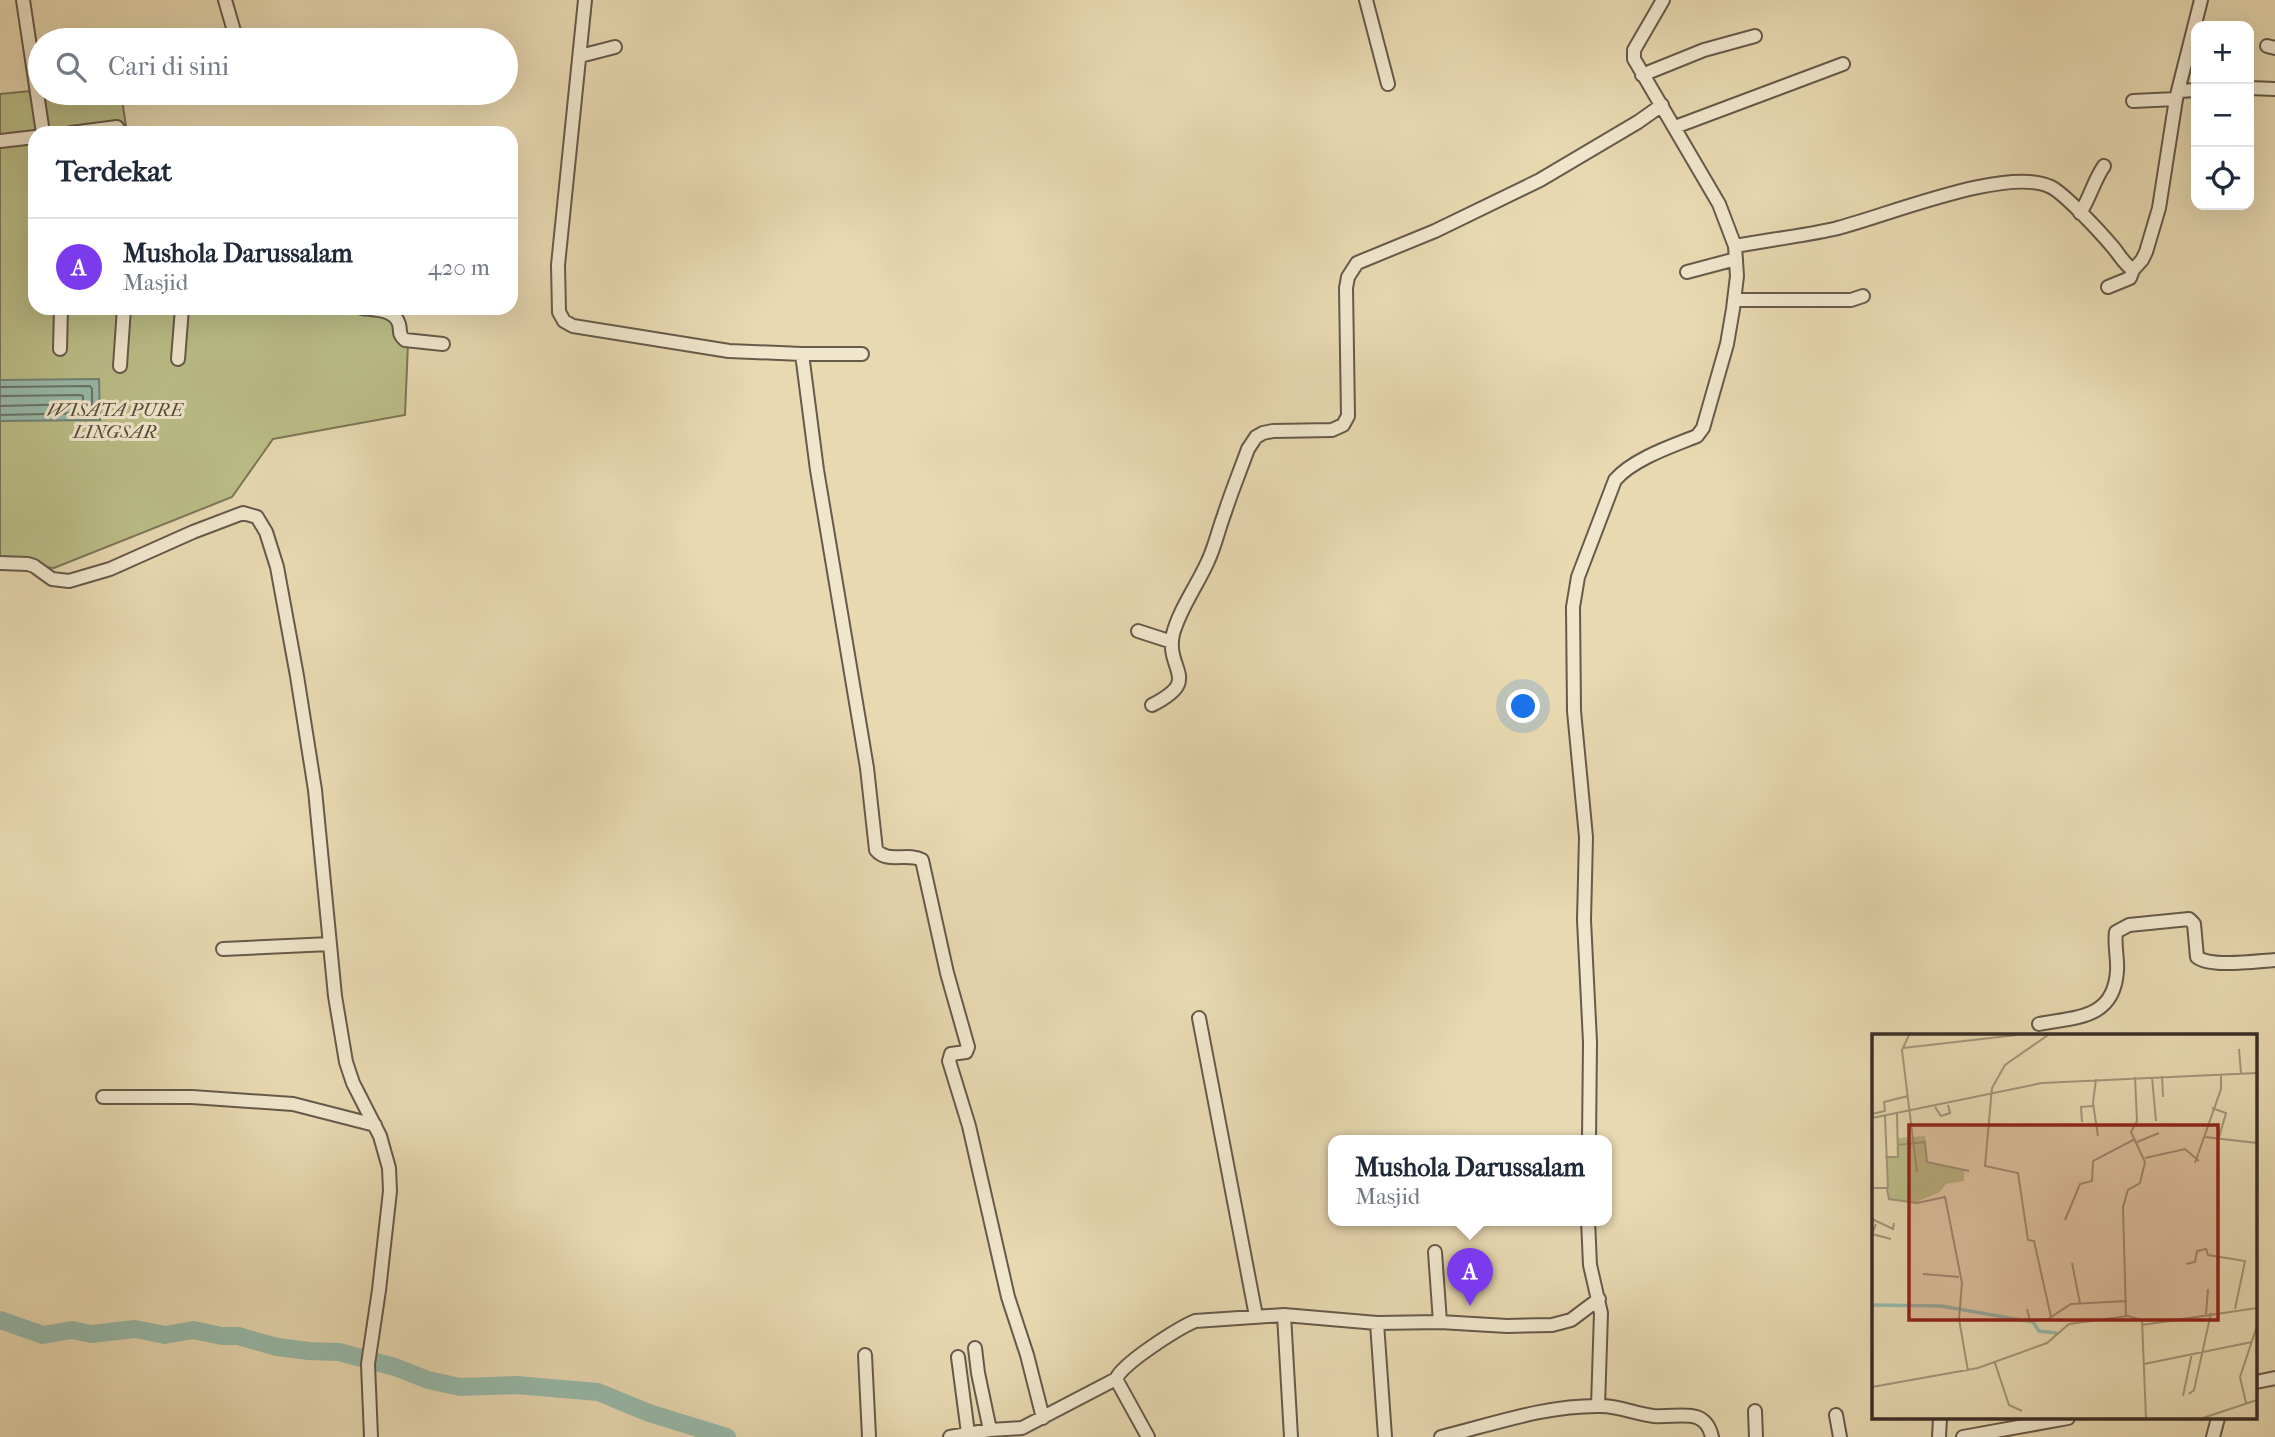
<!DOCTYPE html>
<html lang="id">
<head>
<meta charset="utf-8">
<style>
	:root { --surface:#fff; --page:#f2f2f3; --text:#1f2937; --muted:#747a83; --line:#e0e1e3; --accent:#7c3aed }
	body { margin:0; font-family:"IM FELL French Canon",serif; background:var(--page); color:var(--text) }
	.controls { position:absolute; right:21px; top:21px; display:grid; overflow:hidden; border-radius:14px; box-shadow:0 7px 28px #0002 }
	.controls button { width:63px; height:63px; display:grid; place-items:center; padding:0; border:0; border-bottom:2px solid var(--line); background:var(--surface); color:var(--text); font:35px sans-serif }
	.you { position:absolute; left:1524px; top:707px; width:24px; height:24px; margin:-18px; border:5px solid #fff; border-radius:50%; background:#1a73e8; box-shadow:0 0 0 10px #1a73e833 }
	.badge { display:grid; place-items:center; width:46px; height:46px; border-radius:50%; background:var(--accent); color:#fff; font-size:23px; font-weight:700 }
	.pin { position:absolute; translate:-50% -58px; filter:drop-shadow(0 2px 4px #0008) }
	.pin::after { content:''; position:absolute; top:37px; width:24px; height:21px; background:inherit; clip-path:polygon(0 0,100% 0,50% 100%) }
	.popup { position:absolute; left:1328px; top:1135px; width:284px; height:91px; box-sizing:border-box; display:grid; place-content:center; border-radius:14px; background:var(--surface); filter:drop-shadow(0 2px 5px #0005); font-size:23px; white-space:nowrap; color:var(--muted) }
	.popup b { font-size:26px; color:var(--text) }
	.popup::after { content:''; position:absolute; left:50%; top:100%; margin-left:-14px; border:14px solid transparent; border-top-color:var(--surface) }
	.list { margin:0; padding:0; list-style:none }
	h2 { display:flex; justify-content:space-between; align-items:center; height:91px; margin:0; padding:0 28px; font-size:30px }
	h2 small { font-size:23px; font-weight:400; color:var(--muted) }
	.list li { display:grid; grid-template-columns:46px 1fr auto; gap:21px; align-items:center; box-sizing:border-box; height:98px; padding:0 28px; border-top:2px solid var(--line) }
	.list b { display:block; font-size:26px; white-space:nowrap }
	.list p { margin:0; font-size:23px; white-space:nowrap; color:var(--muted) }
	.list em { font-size:23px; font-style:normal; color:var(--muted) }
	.icon { flex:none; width:38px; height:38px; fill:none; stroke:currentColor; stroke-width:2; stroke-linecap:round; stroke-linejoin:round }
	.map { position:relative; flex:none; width:2275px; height:1437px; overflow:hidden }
	.search { position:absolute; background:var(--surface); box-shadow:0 7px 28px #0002; left:28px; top:28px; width:490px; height:77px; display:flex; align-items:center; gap:18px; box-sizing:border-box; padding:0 24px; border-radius:38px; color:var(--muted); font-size:26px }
	.panel { position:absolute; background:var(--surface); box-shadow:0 7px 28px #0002; left:28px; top:126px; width:490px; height:189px; border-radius:21px }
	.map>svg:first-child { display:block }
</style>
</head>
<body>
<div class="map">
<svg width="2275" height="1437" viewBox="0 0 2275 1437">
	<rect width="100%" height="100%" fill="#e8d9b1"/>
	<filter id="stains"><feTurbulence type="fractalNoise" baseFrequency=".00286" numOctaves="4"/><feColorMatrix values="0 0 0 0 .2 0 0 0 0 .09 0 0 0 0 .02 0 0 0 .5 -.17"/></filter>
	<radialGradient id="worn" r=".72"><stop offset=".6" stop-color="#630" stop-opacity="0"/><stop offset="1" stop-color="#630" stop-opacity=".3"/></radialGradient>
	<path fill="#bbbe88" stroke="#7b7658" stroke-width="2" d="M40,90V93H121L127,133H35V308H339L384,314L408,343L405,415L273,439L232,497L54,568L0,562V94Z"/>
	<path fill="#97baaa" stroke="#728276" stroke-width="2" d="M99,379L100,420L0,421V380Z"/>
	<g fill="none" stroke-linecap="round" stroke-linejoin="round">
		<path stroke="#697468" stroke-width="2" d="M0,387L90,386L92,389V409L89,413L0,415
			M0,396L80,395L83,396V401L80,404L0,406"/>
		<path stroke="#97baaa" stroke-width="18" d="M0,1320L43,1335L72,1330L91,1334L135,1329L165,1335L193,1330L222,1336H238L277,1347L309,1351L339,1352L395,1367L428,1380L460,1387L516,1385L598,1392L649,1413L727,1437"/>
		<g stroke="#665a4a" stroke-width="16">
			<path id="minor" d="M23,0L43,133
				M225,0L236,38
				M585,0L558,265L559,312L564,321L573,326L729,351L802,354L817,470L867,768L876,850C888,864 907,852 922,860L947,973L968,1047L966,1052L951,1054L949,1061L969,1126L1008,1297L1027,1355L1043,1418
				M1366,0L1388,84
				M2267,46L2275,48
				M580,56L615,47
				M1642,75L1704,50L1755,36
				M2249,88L2275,89
				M2179,91L2196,90
				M2133,101L2176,99
				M1675,127L1843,64
				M71,133L117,127L121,133
				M0,141L35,137
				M2080,213C2090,198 2094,180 2104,166
				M1735,246C1768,240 1802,236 1834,229C1884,217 2007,165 2051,187C2065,194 2101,233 2112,246C2119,254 2124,264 2133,270
				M1687,272L1736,259
				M2108,287L2130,278L2133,270L2142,260L2146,252L2159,208L2176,99L2201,0
				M1734,300H1851L1863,296
				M362,308C375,310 395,309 399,324C401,332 398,334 405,340L443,344
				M60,349L61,308
				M802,354H862
				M178,359L182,308
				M120,366L124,308
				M0,563L28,564L34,566L52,579L69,581L110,569L193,532L243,513L257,517L266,532L277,567L297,676L315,790L335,996L346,1062L353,1083L380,1136L389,1168L390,1191L379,1290L368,1364L371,1437
				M1138,631L1172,642
				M1152,705C1203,679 1165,671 1173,634C1180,608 1197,586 1208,561C1215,546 1218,531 1224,515C1231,493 1240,471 1248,449L1256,437L1263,433L1273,431L1332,430L1343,425L1348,416L1346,288L1348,277L1357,263L1435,231L1540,180L1638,122L1662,105
				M223,949L330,944
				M1199,1018L1256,1316
				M2039,1024C2076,1017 2114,1019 2117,971C2118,958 2114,945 2116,932L2129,925L2189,919L2194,924L2197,957C2211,968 2257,961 2275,960
				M103,1097H192L293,1104L375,1125
				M1589,1140L1590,1042L1584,920L1586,837L1574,711L1573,607L1578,577L1615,480C1633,459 1672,446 1697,436L1703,428L1727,344L1733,309L1737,276L1735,246L1719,204L1634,59V50L1663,0
				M1588,1220L1590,1265L1601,1313L1598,1406
				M1435,1252L1440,1322
				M1284,1315L1291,1437
				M1377,1323L1385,1437
				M975,1348L978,1373L990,1430
				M865,1355L869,1437
				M958,1357L968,1433
				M1116,1379L1148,1437
				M2256,1382L2275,1378
				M1755,1411L1756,1437
				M1836,1415L1840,1437
				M950,1437L990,1430L1022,1428L1116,1379C1123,1363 1177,1329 1195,1321L1284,1315L1377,1323L1440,1322L1507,1326L1552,1325L1571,1320L1599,1299
				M1441,1437C1494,1424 1546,1405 1601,1406C1619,1406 1636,1414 1654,1416C1679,1418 1705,1406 1712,1437
				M1939,1437L1940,1418
				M1963,1437L2068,1418
				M2213,1437L2218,1418"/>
		</g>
		<use href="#minor" stroke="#f0e6cc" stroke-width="12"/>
	</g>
	<g text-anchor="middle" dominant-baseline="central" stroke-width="6" stroke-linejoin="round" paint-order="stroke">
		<g font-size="19" font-style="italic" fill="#554c3a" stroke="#f0e6cc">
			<text x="115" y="410">WISATA PURE<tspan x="115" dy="22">LINGSAR</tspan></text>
		</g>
	</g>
	<g transform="translate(1872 1034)">
		<rect width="385" height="385" fill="#e8d9b1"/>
		<path d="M53,102L55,128L92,137V147L74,150L68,158L44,168L17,165L14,124L26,122L25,104Z" fill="#bbbe88"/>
		<path fill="none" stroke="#97baaa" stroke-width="3.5" d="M0,271L69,272L161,288L167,297L185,299"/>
		<path fill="none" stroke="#a3957a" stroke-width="2" d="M37,1L30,16L45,138M176,1L133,31L120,54L113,132L146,139L156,206L162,207L179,283M31,14L145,1M367,15L369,39M290,42L291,63M280,43L284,87M224,45L221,69L226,102M63,73L69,82L78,79L76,71M340,74L354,79L347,103M0,80L13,77L12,68L36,62M0,84L170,49L385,39M210,88L209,73L221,72M333,103L385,109M265,108L287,99M25,111L53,108L55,128L97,137M13,123H26L25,80M273,124L313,115L327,127M323,129L349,55V40M0,154H16L13,82M15,155L17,165L45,169L73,163L90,249L87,285L96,337M0,185L21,195L22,189M193,186L208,150L220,147L221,127L263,105M4,190L0,200L19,205M200,229L208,269M314,230L323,228L325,217L334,215L336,221L373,227L363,275M51,240L87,243M155,275L158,287L176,285L199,270L254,267M334,280L336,255M254,282L251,173L256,156L268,149L273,128L259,98L265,87L263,43M270,291L385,274M123,329L137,371L150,377M272,330L380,308M0,353L106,334L175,309L197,290L256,282L270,286L274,384M317,360L322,356L339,279M311,362L320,319M374,369L368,343L385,292M331,384L385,366"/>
		<path fill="#8f2418" fill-opacity="0.15" stroke="#8f2418" stroke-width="3.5" d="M37,91H346V286H37Z"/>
		<rect width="385" height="385" fill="none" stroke="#3b2f27" stroke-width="3.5"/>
	</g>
	<rect width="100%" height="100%" filter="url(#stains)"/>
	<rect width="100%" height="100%" fill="url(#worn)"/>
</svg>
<div class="controls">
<button>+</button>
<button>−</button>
<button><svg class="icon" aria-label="locate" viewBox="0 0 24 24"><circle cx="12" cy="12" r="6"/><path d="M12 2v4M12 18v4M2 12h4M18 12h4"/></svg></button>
</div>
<div class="you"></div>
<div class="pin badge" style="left:1470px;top:1306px">A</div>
<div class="popup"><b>Mushola Darussalam</b>Masjid</div>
<div class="search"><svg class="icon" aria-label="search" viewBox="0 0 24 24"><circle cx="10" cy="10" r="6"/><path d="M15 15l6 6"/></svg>Cari di sini</div>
<section class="panel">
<h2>Terdekat<small></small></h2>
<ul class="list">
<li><span class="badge">A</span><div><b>Mushola Darussalam</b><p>Masjid</p></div><em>420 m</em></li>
</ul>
</section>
</div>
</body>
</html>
